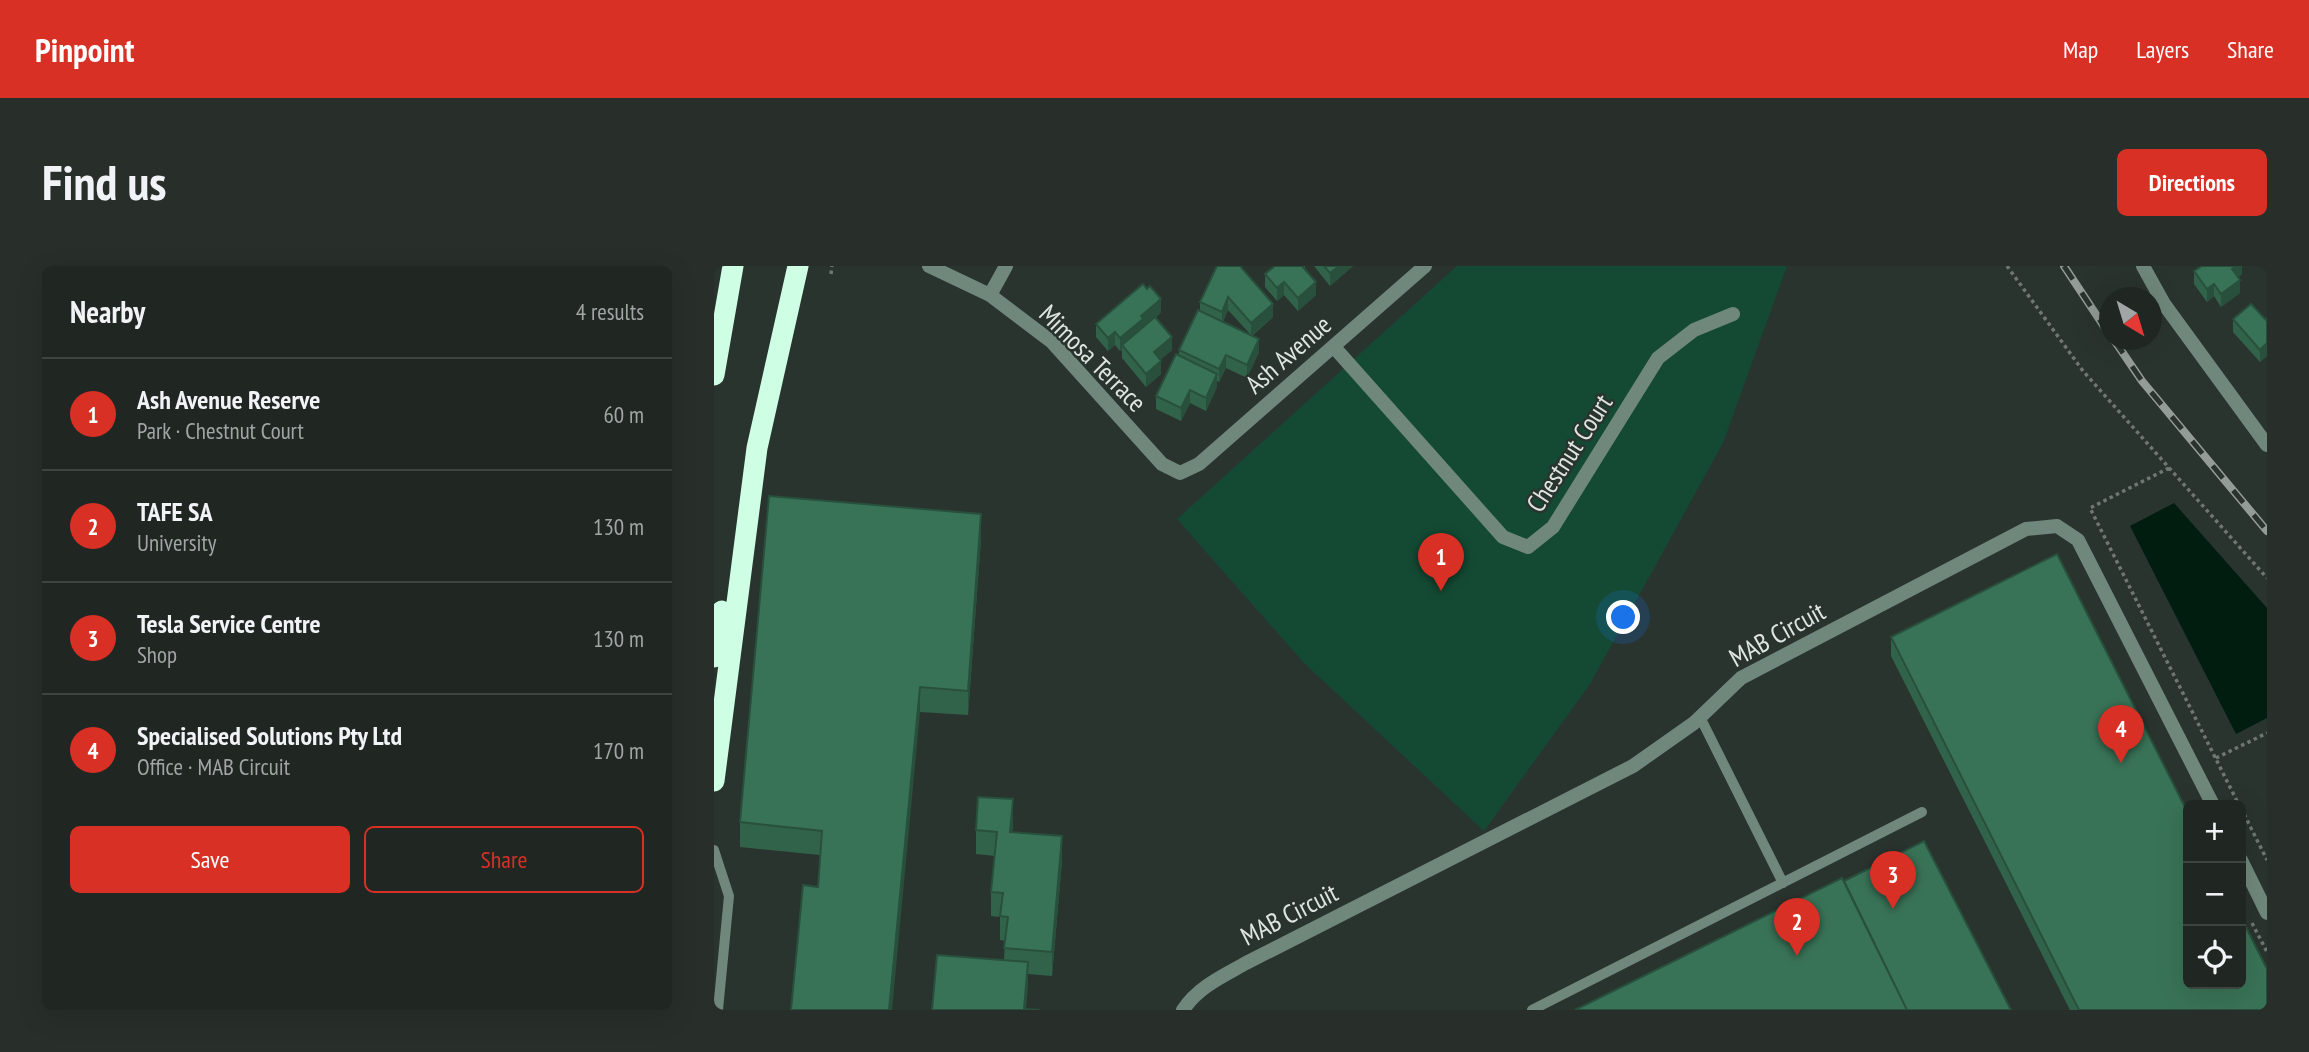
<!DOCTYPE html>
<html lang="en">
<head>
<meta charset="utf-8">
<style>
	:root { --surface:#202723; --page:#282f2b; --text:#f1f3f6; --muted:#a2a5a6; --line:#3d4441; --accent:#d93025 }
	body { margin:0; font-family:"PT Sans Narrow",sans-serif; background:var(--page); color:var(--text) }
	.controls { position:absolute; right:21px; bottom:21px; display:grid; overflow:hidden; border-radius:10px; box-shadow:0 7px 28px #0002 }
	.controls button { width:63px; height:63px; display:grid; place-items:center; padding:0; border:0; border-bottom:2px solid var(--line); background:var(--surface); color:var(--text); font:35px sans-serif }
	.compass { position:absolute; left:1385px; top:21px; width:63px; height:63px; border-radius:50%; background:var(--surface); box-shadow:0 7px 28px #0002; rotate:142deg }
	.you { position:absolute; left:910px; top:352px; width:24px; height:24px; margin:-18px; border:5px solid #fff; border-radius:50%; background:#1a73e8; box-shadow:0 0 0 10px #1a73e833 }
	.badge { display:grid; place-items:center; width:46px; height:46px; border-radius:50%; background:var(--accent); color:#fff; font-size:23px; font-weight:700 }
	.pin { position:absolute; translate:-50% -58px; filter:drop-shadow(0 2px 4px #0008) }
	.pin::after { content:''; position:absolute; top:37px; width:24px; height:21px; background:inherit; clip-path:polygon(0 0,100% 0,50% 100%) }
	.list { margin:0; padding:0; list-style:none }
	h2 { display:flex; justify-content:space-between; align-items:center; height:91px; margin:0; padding:0 28px; font-size:30px }
	h2 small { font-size:23px; font-weight:400; color:var(--muted) }
	.list li { display:grid; grid-template-columns:46px 1fr auto; gap:21px; align-items:center; box-sizing:border-box; height:112px; padding:0 28px; border-top:2px solid var(--line) }
	.list b { display:block; font-size:26px; white-space:nowrap }
	.list p { margin:0; font-size:23px; white-space:nowrap; color:var(--muted) }
	.list em { font-size:23px; font-style:normal; color:var(--muted) }
	.actions { display:flex; gap:14px; padding:21px 28px }
	.actions a { flex:1; padding:16px 0; border:2px solid var(--accent); border-radius:10px; text-align:center; font-size:24px; color:var(--accent) }
	.actions .main { background:var(--accent); color:#fff }
	.icon { flex:none; width:38px; height:38px; fill:none; stroke:currentColor; stroke-width:2; stroke-linecap:round; stroke-linejoin:round }
	.map { position:relative; flex:none; width:1553px; height:744px; overflow:hidden; border-radius:10px }
	header { display:flex; align-items:center; gap:42px; box-sizing:border-box; height:98px; padding:0 35px; background:var(--accent); color:#fff }
	header strong { font-size:33px }
	nav { display:flex; gap:38px; margin-inline-start:auto; font-size:24px }
	.intro { display:flex; align-items:center; justify-content:space-between; box-sizing:border-box; height:168px; padding:0 42px }
	h1 { margin:0; font-size:49px }
	.button { padding:18px 32px; border-radius:10px; background:var(--accent); color:#fff; font-size:24px; font-weight:700 }
	main { display:flex; gap:42px; padding:0 42px }
	aside { flex:1; background:var(--surface); border-radius:10px; box-shadow:0 7px 28px #0002 }
	.map>svg:first-child { display:block }
</style>
</head>
<body>
<header>
<strong>Pinpoint</strong>
<nav><a>Map</a><a>Layers</a><a>Share</a></nav>
</header>
<div class="intro"><h1>Find us</h1><a class="button">Directions</a></div>
<main>
<aside>
<h2>Nearby<small>4 results</small></h2>
<ul class="list">
<li><span class="badge">1</span><div><b>Ash Avenue Reserve</b><p>Park · Chestnut Court</p></div><em>60 m</em></li>
<li><span class="badge">2</span><div><b>TAFE SA</b><p>University</p></div><em>130 m</em></li>
<li><span class="badge">3</span><div><b>Tesla Service Centre</b><p>Shop</p></div><em>130 m</em></li>
<li><span class="badge">4</span><div><b>Specialised Solutions Pty Ltd</b><p>Office · MAB Circuit</p></div><em>170 m</em></li>
</ul>
<div class="actions"><a class="main">Save</a><a>Share</a></div>
</aside>
<div class="map">
<svg width="1553" height="744" viewBox="0 0 1553 744">
	<rect width="100%" height="100%" fill="#2a342f"/>
	<path fill="#144a33" d="M743,0H1073L1009,177L876,418L770,565L590,397L463,253Z"/>
	<path fill="#001d10" d="M1460,237L1553,342V452L1522,468L1416,260Z"/>
	<g fill="none" stroke-linecap="round" stroke-linejoin="round">
		<path stroke="#6e7772" stroke-width="3.5" stroke-dasharray="3.5 3.5" stroke-linecap="butt" d="M1293,0L1369,105L1553,312
			M117,8L118,0
			M1455,202L1376,242L1525,539
			M1502,492L1553,467
			M1527,542L1553,594
			M1538,657L1553,686"/>
		<path stroke="#70887b" stroke-width="10" d="M986,451L1069,617
			M0,584L15,630L4,744
			M818,744L1208,546"/>
		<path stroke="#70887b" stroke-width="14" d="M215,0L276,29L338,76L448,198L466,207L485,198L711,0
			M1429,0L1450,38L1553,179
			M276,29L292,0
			M620,81L789,271L814,281L839,261L944,92L980,64L1019,48
			M1527,594L1553,647
			M469,744C484,721 509,710 532,697L919,500L980,457L1027,412L1312,263L1343,260L1364,274L1499,539"/>
		<path stroke="#ceffe4" stroke-width="21" d="M0,109L19,0
			M0,391L8,345
			M0,515L43,182L84,0"/>
		<g stroke="#949c98" stroke-width="8">
			<path id="rail" d="M1350,0L1395,68
				M1400,74L1428,115L1553,265"/>
		</g>
		<use href="#rail" stroke="#2a342f" stroke-width="5" stroke-dasharray="16" stroke-linecap="butt"/>
	</g>
	<path fill="#31634b" fill-rule="evenodd" d="M503,0L559,51L538,70L545,86L533,112L512,102L505,116L503,115V121L492,145L476,137L467,155L442,143V130L465,90V84L486,45V36ZM514,44L537,69L509,56Z
		M591,0V4L602,29L584,45L570,29L563,35L551,21V8Z
		M600,0H639L616,20Z
		M1528,0V8L1524,11L1526,27L1507,41L1500,30L1493,36L1480,18V5Z
		M447,46L441,52L458,84L446,94L447,108L432,121L408,92V84L406,85L401,79L394,85L382,71V58Z
		M1519,53L1552,54L1553,53V90L1546,96L1519,66Z
		M267,273L254,449L206,446L104,621L106,589L26,581V556Z
		M1177,371L1553,744H1356L1177,390Z
		M299,558L298,566L348,595L338,710L314,708V720L218,744L290,694L291,675L286,674V651L277,650V626L281,590L262,588V564Z"/>
	<path fill="#28503d" d="M625,0H639L616,20V7Z
		M1522,0H1528V8L1518,16V3Z
		M1526,14V27L1507,41V28Z
		M570,16V29L563,35V22Z
		M602,16V29L584,45V32Z
		M1500,18V30L1493,36V23Z
		M514,31V44L508,59V46Z
		M447,33V46L408,79V84L406,85V72L427,50Z
		M559,38V51L537,70V57Z
		M401,66V79L394,85V72Z
		M458,71V84L440,99V86Z
		M545,73V86L533,112V99Z
		M1553,77V90L1546,96V84Z
		M512,89V102L505,116V103Z
		M447,95V108L432,121V108Z
		M503,108V121L492,145V132Z
		M476,124V137L467,155V142Z
		M267,248V273L254,449V425Z
		M206,421V446L178,744H175Z
		M299,533V558L296,590V566Z
		M348,570V595L338,710V686Z
		M314,696V720L312,744H310Z"/>
	<path fill="#397357" stroke="#28503d" stroke-width="2" d="M503,0H526L559,38L537,57L514,31L508,46L486,36Z
		M561,0H588L602,16L584,32L570,16L563,22L551,8Z
		M610,0H625L616,7Z
		M1488,0H1522L1518,3L1526,14L1507,28L1500,18L1493,23L1480,5Z
		M429,18L433,23L436,20L447,33L427,50L429,53L406,72L401,66L394,72L382,58Z
		M1537,38L1552,54L1553,53V77L1546,84L1519,53Z
		M484,44L545,73L533,99L512,89L505,103L465,84Z
		M441,51L458,71L440,86L447,95L432,108L408,79Z
		M462,88L503,108L492,132L476,124L467,142L442,130Z
		M55,230L267,248L254,425L206,421L175,744H77L89,619L104,621L108,565L26,556Z
		M1343,288L1474,547V718H1527V651L1553,703V744H1365L1177,371Z
		M264,531L299,533L296,566L348,570L338,686L290,682L294,651L286,650L289,627L277,626L283,566L262,564Z
		M1210,575L1297,744H1193L1130,615Z
		M1128,612L1193,744H861Z
		M223,689L314,696L310,743L326,744H218Z"/>
	<g text-anchor="middle" dominant-baseline="central" stroke-width="5" stroke-linejoin="round" paint-order="stroke">
		<g font-size="26" fill="#dfe5e2" stroke="#2a342f">
			<text transform="translate(574 88) rotate(-41)">Ash Avenue</text>
			<text transform="translate(379 92) rotate(45)">Mimosa Terrace</text>
			<text transform="translate(855 187) rotate(-57)">Chestnut Court</text>
			<text transform="translate(1063 368) rotate(-29)">MAB Circuit</text>
			<text transform="translate(575 648) rotate(-27)">MAB Circuit</text>
		</g>
	</g>
</svg>
<div class="controls">
<button>+</button>
<button>−</button>
<button><svg class="icon" aria-label="locate" viewBox="0 0 24 24"><circle cx="12" cy="12" r="6"/><path d="M12 2v4M12 18v4M2 12h4M18 12h4"/></svg></button>
</div>
<svg class="compass" viewBox="-18 -18 36 36"><path d="M0-13l5 13h-10z" fill="#e53935"/><path d="M0 13l5-13h-10z" fill="#a2a5a6"/></svg>
<div class="you"></div>
<div class="pin badge" style="left:727px;top:325px">1</div>
<div class="pin badge" style="left:1083px;top:690px">2</div>
<div class="pin badge" style="left:1179px;top:643px">3</div>
<div class="pin badge" style="left:1407px;top:497px">4</div>
</div>
</main>
</body>
</html>
